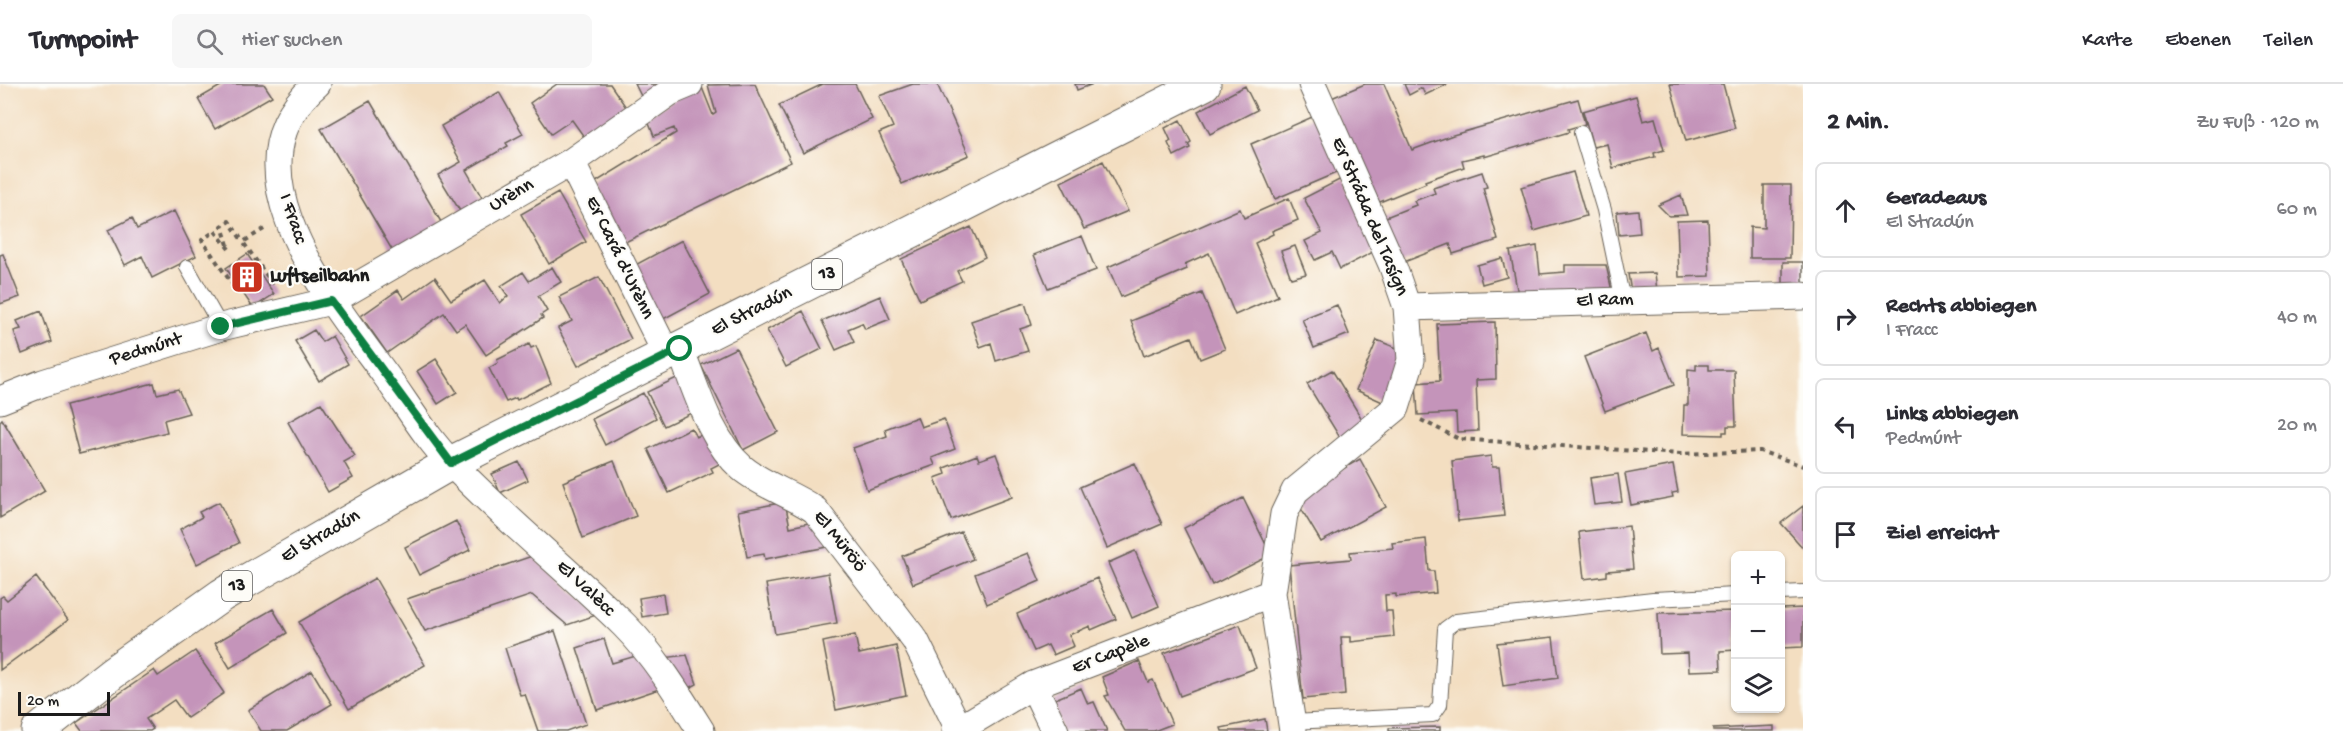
<!DOCTYPE html>
<html lang="de">
<head>
<meta charset="utf-8">
<style>
	:root { --surface:#fff; --page:#f7f7f7; --text:#2b2b33; --muted:#7c7c81; --line:#e1e1e2 }
	body { margin:0; font-family:"Gochi Hand",sans-serif; background:var(--page); color:var(--text) }
	.controls { position:absolute; right:18px; bottom:18px; display:grid; overflow:hidden; border-radius:9px; box-shadow:0 2px 4px #0004 }
	.controls button { width:54px; height:54px; display:grid; place-items:center; padding:0; border:0; border-bottom:2px solid var(--line); background:var(--surface); color:var(--text); font:30px sans-serif }
	.scale { position:absolute; left:18px; bottom:15px; width:92px; box-sizing:border-box; padding-left:6px; border:3px solid #1c1c1c; border-top:0; font-size:16px; line-height:21px; white-space:nowrap; color:#1c1c1c; -webkit-text-stroke:4px #fdfcf7; paint-order:stroke }
	.stop { position:absolute; width:18px; height:18px; margin:-14px; border:4px solid #0b8043; border-radius:50%; background:#fff }
	.stop.end { background:#0b8043; border-color:#fff; box-shadow:0 2px 6px #0008 }
	.list { margin:0; padding:0; list-style:none }
	h2 { display:flex; justify-content:space-between; align-items:center; height:78px; margin:0; padding:0 24px; font-size:26px }
	h2 small { font-size:20px; font-weight:400; color:var(--muted) }
	.list li { display:grid; grid-template-columns:39px 1fr auto; gap:18px; align-items:center; box-sizing:border-box; height:96px; margin:0 12px 12px; padding:0 12px; border:2px solid var(--line); border-radius:9px }
	.list b { display:block; font-size:22px; white-space:nowrap }
	.list p { margin:0; font-size:20px; white-space:nowrap; color:var(--muted) }
	.list em { font-size:20px; font-style:normal; color:var(--muted) }
	.icon { flex:none; width:33px; height:33px; fill:none; stroke:currentColor; stroke-width:2; stroke-linecap:round; stroke-linejoin:round }
	.map { position:relative; flex:none; width:1803px; height:647px; overflow:hidden }
	header { display:flex; align-items:center; gap:36px; box-sizing:border-box; height:84px; padding:0 30px; background:var(--surface); border-bottom:2px solid var(--line) }
	header strong { font-size:28px }
	nav { display:flex; gap:33px; margin-inline-start:auto; font-size:21px }
	.search { width:420px; height:54px; background:var(--page); display:flex; align-items:center; gap:15px; box-sizing:border-box; padding:0 21px; border-radius:9px; color:var(--muted); font-size:22px }
	main { display:flex }
	aside { flex:1; background:var(--surface) }
	.map>svg:first-child { display:block }
</style>
</head>
<body>
<header>
<strong>Turnpoint</strong>
<div class="search"><svg class="icon" aria-label="search" viewBox="0 0 24 24"><circle cx="10" cy="10" r="6"/><path d="M15 15l6 6"/></svg>Hier suchen</div>
<nav><a>Karte</a><a>Ebenen</a><a>Teilen</a></nav>
</header>
<main>
<div class="map">
<svg width="1803" height="647" viewBox="0 0 1803 647">
	<rect width="100%" height="100%" fill="#fdfcf7"/>
	<filter id="ink" filterUnits="userSpaceOnUse"><feTurbulence type="fractalNoise" baseFrequency=".0167" numOctaves="2"/><feDisplacementMap in="SourceGraphic" scale="12" xChannelSelector="R" yChannelSelector="G"/><feConvolveMatrix kernelMatrix="1 2 1 2 8 2 1 2 1" color-interpolation-filters="sRGB"/></filter>
	<filter id="wash" filterUnits="userSpaceOnUse"><feTurbulence type="fractalNoise" baseFrequency=".008" numOctaves="4" result="noise"/><feDisplacementMap in="SourceGraphic" scale="24" xChannelSelector="R" yChannelSelector="G"/><feGaussianBlur stdDeviation="1.35" result="paint"/><feColorMatrix in="noise" values="0 0 0 0 0 0 0 0 0 0 0 0 0 0 0 0 0 1.4 0 .05"/><feComposite in="paint" operator="in"/></filter>
	<g filter="url(#wash)">
		<rect width="100%" height="100%" fill="#f3dec1"/>
		<g id="blocks">
			<path fill="#c494ba" d="M224,0H264L272,12L215,45L198,15Z
				M557,0H610L630,29L587,57L572,36L551,50L530,19Z
				M635,0H670L644,18Z
				M755,0L791,78L619,161L591,101L676,49L674,44L654,52L646,32L701,1L713,31L716,29L708,1Z
				M823,0H855L872,35L803,69L779,21Z
				M913,0H937L969,71L902,100L879,49L893,43L879,12Z
				M1075,0H1093L1077,6Z
				M1365,0H1384L1412,66L1453,51L1578,15L1585,40L1568,45L1569,48L1484,73V71L1462,76L1464,83L1425,97L1426,99L1375,120L1329,15Z
				M1404,0H1448L1425,11L1422,4L1409,11Z
				M1670,0H1723L1735,44L1686,57Z
				M1245,2L1257,26L1210,50L1198,27Z
				M499,8L523,50L506,59L508,62L466,86L485,119L463,132L438,91L461,78L441,42Z
				M1636,12L1643,37L1655,34L1664,66L1654,69L1655,73L1613,84L1607,60L1593,63L1583,27Z
				M370,17L444,143L395,171L321,45Z
				M1319,30L1343,86L1275,115L1251,60Z
				M1180,36L1191,58L1188,60L1190,64L1174,72L1168,59L1171,57L1165,44Z
				M1103,77L1128,127L1084,145L1061,98Z
				M1482,88L1487,103L1483,104L1498,156L1453,170L1450,160L1399,180L1381,135L1416,121L1414,117L1435,109L1433,104Z
				M1573,88L1586,132L1534,147L1521,103Z
				M1345,93L1381,164L1340,185L1332,168L1315,176L1305,157L1322,149L1304,114Z
				M1764,101H1791L1790,174H1750V143L1764,144Z
				M558,109L586,158L549,180L521,130Z
				M1681,111L1687,131L1669,132L1658,121Z
				M1289,114L1298,136L1272,147L1273,150L1255,159L1278,212L1235,231L1209,169L1185,180L1187,185L1121,213L1108,183L1240,125L1244,134Z
				M1638,126L1640,149L1619,151L1617,128Z
				M174,127L196,172L152,194L142,172L125,181L108,146L132,134L137,145Z
				M1708,136L1710,192L1679,193L1677,137Z
				M971,143L985,173L957,187L962,197L920,216L901,175Z
				M1082,152L1096,186L1048,204L1034,171Z
				M682,156L710,210L654,240L626,186Z
				M1295,162L1306,190L1291,194L1281,167Z
				M1537,162L1540,190L1565,188V181H1606L1612,207L1518,211L1510,167Z
				M3,170L20,213L0,220V171Z
				M247,170L274,210L253,224L226,184Z
				M1502,174L1507,193L1482,200L1477,181Z
				M1783,178H1803V204H1783Z
				M552,183L561,198L538,212L547,227L541,231L543,234L486,271L465,240L456,246L444,229L387,269L361,232L398,206L404,215L435,193L451,216L485,196L500,219L508,212L501,202L523,188L529,197Z
				M1655,189L1657,207L1631,208L1628,190Z
				M599,193L631,255L578,282L558,244L572,237L559,213Z
				M1202,209L1225,265L1200,275L1191,253L1144,272L1131,237Z
				M880,212L890,235L865,245L862,239L848,245L854,258L836,266L822,237Z
				M1025,219L1032,241L1020,245L1028,267L996,277L991,259L980,263L971,237Z
				M1337,221L1349,250L1314,264L1302,235Z
				M41,227L52,258L22,270L14,247L21,245L17,237Z
				M803,227L822,265L786,283L767,246Z
				M1495,238L1496,295L1476,296L1478,347L1457,348L1456,329L1418,331L1416,299L1440,297L1437,240Z
				M314,246L322,258L332,252L348,280L319,297L295,257Z
				M1646,249L1653,267L1659,264L1674,301L1605,327L1584,273Z
				M1377,256L1404,267L1387,320L1356,306Z
				M529,260L531,264L536,262L551,299L517,316L516,314L506,318L489,284L498,279L497,276Z
				M736,264L778,348L743,366L701,281Z
				M436,275L457,308L438,320L417,287Z
				M1696,281H1709V286H1734L1736,342H1727V348H1723V351L1683,350L1684,321H1688V285L1696,286Z
				M1332,286L1365,340L1342,357L1307,300Z
				M683,291L700,325L664,342L647,308Z
				M154,299L157,310L178,305L189,329L164,336L167,348L79,370L66,321Z
				M643,309L656,334L605,361L592,335Z
				M321,319L355,372L344,378L353,394L328,408L288,338Z
				M917,333L921,343L944,335L955,365L932,374L935,381L867,406L853,364L887,352L885,345Z
				M2,335L45,407L0,434V337Z
				M691,344L696,353L709,348L727,376L711,384L713,388L669,409L648,365Z
				M996,370L1012,413L951,436L935,394L946,390L944,384L977,371L979,376Z
				M1491,372L1492,383H1499L1504,432L1458,437L1452,377Z
				M1360,375L1386,423L1321,458L1297,418L1327,394Z
				M614,377L636,432L583,454L563,398Z
				M519,378L528,396L500,409L492,390Z
				M1135,379L1162,440L1107,464L1080,403Z
				M1673,381L1678,408L1672,409L1673,413L1631,421L1625,390Z
				M1618,390L1622,418L1594,421L1590,394Z
				M1243,414L1271,471L1212,501L1184,444Z
				M219,418L239,459L197,480L180,445L202,433L199,428Z
				M785,418L790,443L813,438L832,462L765,475L764,470L747,473L738,427Z
				M1803,422V464L1781,439Z
				M456,437L470,466L419,491L405,463Z
				M1629,442L1633,485L1607,487V492L1584,495L1579,448Z
				M961,448L973,475L913,500L902,472Z
				M1426,455L1429,487H1434L1436,509L1396,513V510L1385,511L1386,527H1392L1394,553L1351,558V553H1341L1345,611L1303,615L1289,481L1351,475L1350,468L1393,464L1392,459Z
				M1135,467L1159,522L1132,534L1108,479Z
				M1028,469L1040,497L987,520L975,490Z
				M532,472L599,530L567,541L532,511L425,547L407,515Z
				M828,489L837,539L775,550L766,500Z
				M36,493L68,536L0,586V514L3,512L7,516Z
				M375,494L425,581L349,625L299,538Z
				M1097,494L1116,535L1091,546L1090,542L1069,551L1074,562L1053,571L1048,561L1034,567L1017,530Z
				M663,510L666,529L642,533L639,514Z
				M1803,524V563L1780,564V525Z
				M273,525L287,549L230,584L215,559Z
				M1736,527V566L1720,567L1721,586L1689,587L1688,569L1660,570L1658,529Z
				M1240,541L1256,584L1180,612L1164,569Z
				M555,547L586,640L566,647H538L525,610L520,611L505,564Z
				M855,551L859,570L896,562L906,611L836,626L823,558Z
				M1553,553L1558,594L1503,602L1497,559Z
				M604,555L612,579L639,571L662,604L597,626L577,564Z
				M195,567L224,609L187,634L174,616L146,635L153,645L150,647H82L76,639L154,586L158,592Z
				M687,571L697,600L686,606L663,574Z
				M1139,577L1148,598L1153,596L1172,640L1154,647H1125L1105,612L1109,611L1102,593Z
				M312,587L332,620L287,647H261L248,626Z
				M1081,604L1088,620L1094,618L1107,647H1061L1053,616Z
				M1265,635L1267,647H1222L1221,644Z
				M1774,642V647H1713V645Z
				M1440,643V647H1389V644Z"/>
		</g>
	</g>
	<g filter="url(#ink)">
		<use href="#blocks" fill-opacity="0" stroke="#676056" stroke-width="1.5"/>
		<g fill="none" stroke-linecap="round" stroke-linejoin="round">
			<g stroke="#676056" stroke-width="16">
				<path id="lane" d="M1581,49L1604,126L1623,217
					M187,183L221,243
					M1780,509L1803,508
					M1292,638L1433,631L1440,621L1445,545L1456,537L1653,515L1736,511"/>
			</g>
			<g stroke="#676056" stroke-width="29">
				<path id="street" d="M317,0C219,83 330,215 384,289C406,319 426,354 452,380C506,436 568,486 624,541C655,572 678,610 701,647
					M571,78L667,271
					M1407,223L1803,212
					M680,265C696,304 709,355 742,384C762,401 792,410 815,426L915,556L959,645
					M0,316L43,299L221,243L331,217L571,78L670,8L689,0
					M1033,601L1055,647
					M956,647L1033,601L1272,509
					M1293,647L1272,509L1284,430L1295,407L1396,324L1411,276L1407,223L1392,180L1312,0"/>
			</g>
			<g stroke="#676056" stroke-width="35">
				<path id="primary" d="M38,647L112,589L222,511L451,379L1204,0"/>
			</g>
			<path stroke="#676056" stroke-width="4" stroke-dasharray="4.5 4.5" stroke-linecap="butt" d="M264,145L243,158L272,199L268,202
				M228,161L222,142L229,137L243,158
				M229,165L215,147L202,156L239,210
				M1421,336L1459,355L1680,370L1760,367L1803,382"/>
			<use href="#lane" stroke="#fff" stroke-width="14"/>
			<use href="#street" stroke="#fff" stroke-width="27"/>
			<use href="#primary" stroke="#fff" stroke-width="33"/>
		</g>
	</g>
	<g fill="none" stroke-linecap="round" stroke-linejoin="round" filter="url(#ink)">
		<path stroke="#0b8043" stroke-width="8" d="M221,243L331,217L451,379L680,265"/>
	</g>
	<defs>
		<g id="building-square" transform="scale(1.725)"><rect x="-9" y="-9" width="18" height="18" rx="4" fill="#c8321e" stroke="#fdfcf7"/><path d="M-4-6H4V6H1V3H-1V6H-4ZM-2.5-4.3h1.7v1.8h-1.7ZM.8-4.3h1.7v1.8H.8ZM-2.5-1h1.7V.8h-1.7ZM.8-1h1.7V.8H.8Z" fill="#fff"/></g>
	</defs>
	<g fill-rule="evenodd">
		<use href="#building-square" x="247" y="193"/>
	</g>
	<g text-anchor="middle" dominant-baseline="central" stroke-width="4.5" stroke-linejoin="round" paint-order="stroke">
		<g fill="#fdfcf7" stroke="#605f5e" stroke-width="1.5">
			<rect x="812" y="175" width="30" height="30" rx="4.5"/>
			<rect x="222" y="487" width="30" height="30" rx="4.5"/>
		</g>
		<g font-size="18" font-weight="bold" fill="#1c1c1c">
			<text x="827" y="190">13</text>
			<text x="237" y="502">13</text>
		</g>
		<g font-size="20" fill="#1c1c1c" stroke="#fdfcf7">
			<text transform="translate(512 112) rotate(-30)">Urènn</text>
			<text transform="translate(1369 133) rotate(67)">Er Stráda del Tasígn</text>
			<text transform="translate(292 135) rotate(71)">I Fracc</text>
			<text transform="translate(619 174) rotate(64)">Er Cará d'Urènn</text>
			<text transform="translate(1605 217) rotate(-2)">El Ram</text>
			<text transform="translate(752 228) rotate(-27)">El Stradún</text>
			<text transform="translate(146 266) rotate(-17)">Pedmúnt</text>
			<text transform="translate(321 453) rotate(-30)">El Stradún</text>
			<text transform="translate(839 458) rotate(51)">El Müröö</text>
			<text transform="translate(585 505) rotate(43)">El Valècc</text>
			<text transform="translate(1111 571) rotate(-21)">Er Capèle</text>
		</g>
		<g font-size="20" font-weight="bold" fill="#1c1c1c" stroke="#fdfcf7" text-anchor="start">
			<text x="270" y="193">Luftseilbahn</text>
		</g>
	</g>
</svg>
<div class="controls">
<button>+</button>
<button>−</button>
<button><svg class="icon" aria-label="layers" viewBox="0 0 24 24"><path d="M12 4l9 5-9 5-9-5zM3 14l9 5 9-5"/></svg></button>
</div>
<div class="scale">20 m</div>
<div class="stop" style="left:680px;top:265px"></div>
<div class="stop end" style="left:221px;top:243px"></div>
</div>
<aside>
<h2>2 Min.<small>Zu Fuß · 120 m</small></h2>
<ul class="list">
<li><svg class="icon" aria-label="ahead" viewBox="0 0 24 24"><path d="M12 20V5M6 11l6-6 6 6"/></svg><div><b>Geradeaus</b><p>El Stradún</p></div><em>60 m</em></li>
<li><svg class="icon" aria-label="right" viewBox="0 0 24 24"><path d="M7 20v-9h11M14 6l5 5-5 5"/></svg><div><b>Rechts abbiegen</b><p>I Fracc</p></div><em>40 m</em></li>
<li><svg class="icon" aria-label="left" viewBox="0 0 24 24"><path d="M17 20v-9H6M10 6l-5 5 5 5"/></svg><div><b>Links abbiegen</b><p>Pedmúnt</p></div><em>20 m</em></li>
<li><svg class="icon" aria-label="arrive" viewBox="0 0 24 24"><path d="M6 21V4h12l-3 4 3 4H6"/></svg><div><b>Ziel erreicht</b></div></li>
</ul>
</aside>
</main>
</body>
</html>
